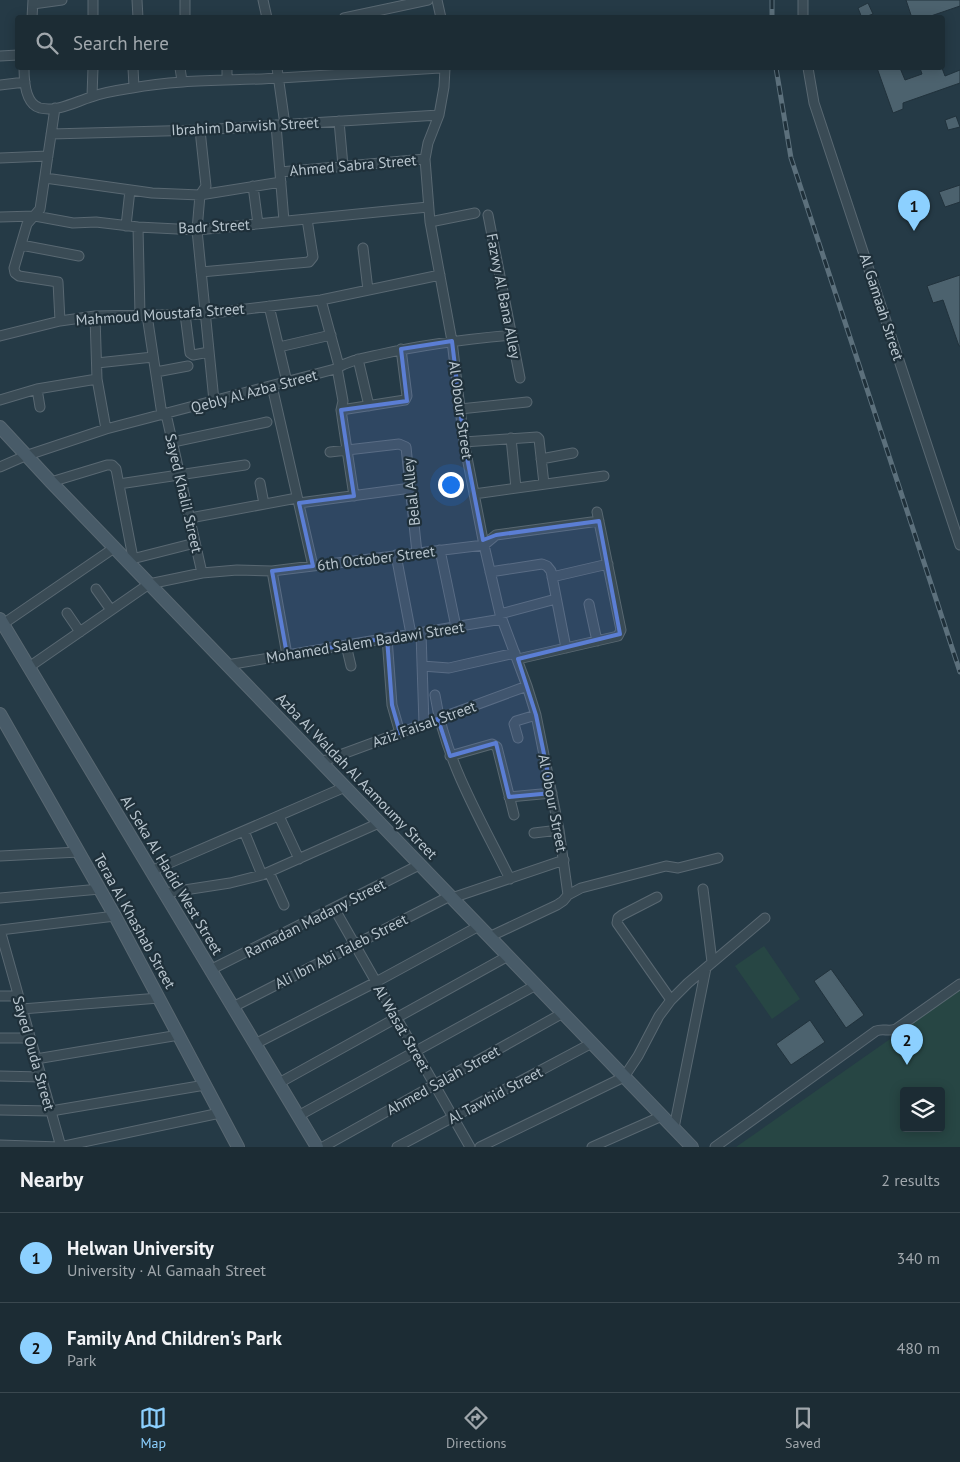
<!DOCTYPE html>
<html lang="en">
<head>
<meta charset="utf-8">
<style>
	:root { --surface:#1c2c34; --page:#293840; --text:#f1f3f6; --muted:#a0a7ac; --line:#3a484f; --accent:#8cd0ff }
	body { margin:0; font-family:"PT Sans",sans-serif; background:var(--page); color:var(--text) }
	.controls { position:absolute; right:15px; bottom:15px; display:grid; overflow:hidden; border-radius:5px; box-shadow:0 2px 12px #0003 }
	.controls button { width:45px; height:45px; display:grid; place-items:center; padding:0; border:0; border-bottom:1px solid var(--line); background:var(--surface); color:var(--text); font:25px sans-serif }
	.you { position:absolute; left:450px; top:484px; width:18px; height:18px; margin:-12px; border:4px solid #fff; border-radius:50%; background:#1a73e8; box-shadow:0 0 0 8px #1a73e833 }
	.badge { display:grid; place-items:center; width:32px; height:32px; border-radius:50%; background:var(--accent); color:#111; font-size:16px; font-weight:700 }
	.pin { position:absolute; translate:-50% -41px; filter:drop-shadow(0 1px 2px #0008) }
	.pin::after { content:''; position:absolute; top:26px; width:18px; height:15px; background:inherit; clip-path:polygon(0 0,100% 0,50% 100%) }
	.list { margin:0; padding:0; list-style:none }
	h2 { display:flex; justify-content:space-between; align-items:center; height:65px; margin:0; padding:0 20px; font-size:21px }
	h2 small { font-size:16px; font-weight:400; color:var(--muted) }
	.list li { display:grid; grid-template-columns:32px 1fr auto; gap:15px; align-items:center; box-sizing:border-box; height:90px; padding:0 20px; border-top:1px solid var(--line) }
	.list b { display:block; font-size:19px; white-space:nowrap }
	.list p { margin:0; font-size:16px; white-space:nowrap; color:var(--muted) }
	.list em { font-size:16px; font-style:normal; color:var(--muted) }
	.icon { flex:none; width:28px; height:28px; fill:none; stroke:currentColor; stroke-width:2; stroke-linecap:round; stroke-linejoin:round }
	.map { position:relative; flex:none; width:960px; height:1147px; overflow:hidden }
	.search { position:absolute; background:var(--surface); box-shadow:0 2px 12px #0003; left:15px; right:15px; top:15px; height:55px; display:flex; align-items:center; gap:12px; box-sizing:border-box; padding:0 18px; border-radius:5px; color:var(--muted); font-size:19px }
	.sheet { height:245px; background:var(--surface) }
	nav { display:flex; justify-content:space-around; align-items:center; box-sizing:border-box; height:70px; border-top:1px solid var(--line); background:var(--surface); font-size:14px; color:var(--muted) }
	nav a { display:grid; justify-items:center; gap:2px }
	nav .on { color:var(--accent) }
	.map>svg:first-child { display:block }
</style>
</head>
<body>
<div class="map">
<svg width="960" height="1147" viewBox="0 0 960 1147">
	<rect width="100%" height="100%" fill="#253a46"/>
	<path fill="#274644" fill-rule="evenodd" d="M764,946L800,999L772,1019L735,966Z
		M960,990V1147H736ZM904,1091H941V1128H904Z"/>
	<path fill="#4c626e" stroke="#21323c" d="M906,0H960V6L925,18H912Z
		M868,3L873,14L862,18L858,8Z
		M877,68H900L905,80L922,74L920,68H942L945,76L960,70V83L903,103V109L893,113Z
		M956,116L960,127L948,130L945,120Z
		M960,185V202L945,207L939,192Z
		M960,275V346H959L943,300L933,303L927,286Z
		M831,969L864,1015L846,1028L814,981Z
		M810,1020L825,1042L791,1065L776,1044Z"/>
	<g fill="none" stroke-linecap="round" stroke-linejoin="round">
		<g stroke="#596872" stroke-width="11">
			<path id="street" d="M93,0V18
				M137,0L138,18
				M185,0V18
				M263,0L267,18
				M437,0L441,18
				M803,0V18
				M33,4L62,0
				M32,18L33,0
				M344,18L428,0
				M0,56L18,55
				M24,68C24,79 25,104 40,108C58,112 75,102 91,97C104,92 119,90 132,88C181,79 231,81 280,78C333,75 387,71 440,68
				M133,68L134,87
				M180,68L182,81
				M227,68V80
				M277,68L285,125
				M445,68L444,87L439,115L428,143L425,159L430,222L452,341L464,442L484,545L500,614L527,686L536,715L559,830L568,895
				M808,68L814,103L960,545
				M0,85L25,82
				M92,96L93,68
				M55,108L40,209L27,224L14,268L15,273L19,276L58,282L60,321
				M339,121L343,166
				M276,125L284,221
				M200,130L206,186L200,195L197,230L214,401
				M51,134L200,130L439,115
				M0,158L48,156
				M280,172L425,159
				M45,178L152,193L200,195L281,182
				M253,186L258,224
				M488,215L520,378
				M0,217L35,216L73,223L96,222L138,227L197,230L428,207
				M430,222L475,213
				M126,226L130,190
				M138,227L140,315
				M21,245L79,256
				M363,248L368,290
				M201,272L309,262L313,257L307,219
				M321,300L339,366
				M269,306L287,382
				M185,314L190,353L193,355L209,352
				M147,315L162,415
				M95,316L97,379L106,429
				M0,336L60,321L95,316L205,314L321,300L440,275
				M279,347L331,335
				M358,359L369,406
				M97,363L153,357
				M337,368L343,401L341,410L354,496
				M156,372L188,366
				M272,386L313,566
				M37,389L40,407
				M0,400L37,389L97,379
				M460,409L527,402
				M341,410L405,400L407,396L401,349
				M166,414L202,573
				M511,438L516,488
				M173,442L267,422
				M464,442L537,437L539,439L544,484
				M330,452L399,444L406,447L417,553
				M541,459L573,453
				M0,467L25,456L106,429L335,369C350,360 364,358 382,354C425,344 468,339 512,335
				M51,482L107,465H112L116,469L133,558
				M260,483L264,504
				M119,484L245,465
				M474,494L604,476
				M299,503L411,488
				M190,518L297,498
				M440,550L456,627
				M396,555L411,634
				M128,560L195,543
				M272,571L287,655
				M490,572L542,564L547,566L551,571L566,648
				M552,577L608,564
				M96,589L111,610
				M589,604L597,641
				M67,613L80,632
				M500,614L556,599
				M3,624L114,548
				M421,633L424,724
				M387,638L392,705L400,733
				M346,645L351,666
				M518,659L618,636L621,630L597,512
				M227,665L502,619
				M422,666L449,668L515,653
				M29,667L149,584L202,573L237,570L272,571L484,545L496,535L599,521
				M435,695C445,761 481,820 510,879
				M518,738L514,724L516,721L536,715
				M450,756L492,744L497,747L514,815
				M321,762L527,686
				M509,797L552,793
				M279,816L299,859
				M244,831L262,875
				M534,833L559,830
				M0,856L79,852
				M151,871L345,787
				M269,872L284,905
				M703,889L712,962
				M165,893L230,883L262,875L379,823
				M657,897L622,915L618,918L617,923L671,1000
				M0,898L100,889
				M452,898L564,860
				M334,908L470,1147
				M0,930L61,1147
				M0,930L115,916
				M489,937L557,905L563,901L568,895L581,888L666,866L678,868L718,858
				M210,970L419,865
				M0,996H18
				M233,1007L450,896
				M22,1009L159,998
				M0,1038H30
				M255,1044L376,982L479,926
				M36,1059L179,1035
				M0,1076L41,1077
				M279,1083L508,956
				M0,1110L51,1111L205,1085
				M298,1116L536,985
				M674,1128L706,968
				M0,1145L60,1147L220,1113
				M323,1147L563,1013
				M397,1147L592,1043
				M480,1147L624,1077L638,1056L659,1016L671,1000L688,983L765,918
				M592,1147L662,1116
				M715,1147L876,1031C883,1028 889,1032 896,1029L960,984"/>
		</g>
		<g stroke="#596872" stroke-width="14">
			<path id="secondary" d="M0,427L51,482L692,1147
				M0,619L317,1147
				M0,714L115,916L238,1147"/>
		</g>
		<use href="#street" stroke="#3a4b55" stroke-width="9"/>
		<use href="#secondary" stroke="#485b68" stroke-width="12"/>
		<g stroke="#5c707c" stroke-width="5">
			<path id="rail" d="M772,0V18
				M776,68L791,158L960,672"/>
		</g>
		<use href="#rail" stroke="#1f303a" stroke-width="3" stroke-dasharray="9" stroke-linecap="butt"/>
	</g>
	<path fill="#5b7ed4" fill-opacity="0.2" stroke="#5b7ed4" stroke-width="4" stroke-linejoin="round" d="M452,341L464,442L483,540L496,535L599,521L620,634L518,659L536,715L552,793L509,797L496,743L450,756L438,719L400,733L392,705L387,638L287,655L272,571L313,566L299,503L354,496L341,410L407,401L401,349Z"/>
	<g text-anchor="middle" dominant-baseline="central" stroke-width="4.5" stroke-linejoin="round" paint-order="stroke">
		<g font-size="15" fill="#b8c5ce" stroke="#1f303a">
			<text transform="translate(245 126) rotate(-3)">Ibrahim Darwish Street</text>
			<text transform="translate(353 165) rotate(-5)">Ahmed Sabra Street</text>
			<text transform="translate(214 226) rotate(-3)">Badr Street</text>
			<text transform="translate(504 296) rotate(79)">Fazwy Al Bana Alley</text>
			<text transform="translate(882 307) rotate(72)">Al Gamaah Street</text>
			<text transform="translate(160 314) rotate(-4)">Mahmoud Moustafa Street</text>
			<text transform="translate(254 391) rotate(-15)">Qebly Al Azba Street</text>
			<text transform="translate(461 410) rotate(82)">Al Obour Street</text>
			<text transform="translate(411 492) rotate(-96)">Belal Alley</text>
			<text transform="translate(184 493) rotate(77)">Sayed Khalil Street</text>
			<text transform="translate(376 558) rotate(-7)">6th October Street</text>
			<text transform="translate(365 642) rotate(-9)">Mohamed Salem Badawi Street</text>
			<text transform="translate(424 724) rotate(-20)">Aziz Faisal Street</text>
			<text transform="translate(357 776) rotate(46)">Azba Al Waldah Al Aamoumy Street</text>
			<text transform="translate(553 803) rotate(79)">Al Obour Street</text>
			<text transform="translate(172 875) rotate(59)">Al Seka Al Hadid West Street</text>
			<text transform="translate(315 918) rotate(-27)">Ramadan Madany Street</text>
			<text transform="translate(135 921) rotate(61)">Teraa Al Khashab Street</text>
			<text transform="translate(341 951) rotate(-27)">Ali Ibn Abi Taleb Street</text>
			<text transform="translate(402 1028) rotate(60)">Al Wasat Street</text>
			<text transform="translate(34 1053) rotate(74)">Sayed Ouda Street</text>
			<text transform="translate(443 1080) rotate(-29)">Ahmed Salah Street</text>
			<text transform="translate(495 1095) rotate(-28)">Al Tawhid Street</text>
		</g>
	</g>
</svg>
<div class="controls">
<button><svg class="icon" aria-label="layers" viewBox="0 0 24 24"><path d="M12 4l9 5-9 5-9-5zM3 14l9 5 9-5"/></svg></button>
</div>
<div class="you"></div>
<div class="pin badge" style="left:914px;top:231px">1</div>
<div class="pin badge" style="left:907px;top:1065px">2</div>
<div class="search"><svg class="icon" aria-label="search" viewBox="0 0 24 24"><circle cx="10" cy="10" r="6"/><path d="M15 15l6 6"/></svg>Search here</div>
</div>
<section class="sheet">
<h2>Nearby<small>2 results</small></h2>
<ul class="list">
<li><span class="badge">1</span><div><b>Helwan University</b><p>University · Al Gamaah Street</p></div><em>340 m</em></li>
<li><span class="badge">2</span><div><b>Family And Children's Park</b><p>Park</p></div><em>480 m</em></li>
</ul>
</section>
<nav>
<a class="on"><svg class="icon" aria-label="map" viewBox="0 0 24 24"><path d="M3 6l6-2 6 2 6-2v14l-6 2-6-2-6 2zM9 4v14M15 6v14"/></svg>Map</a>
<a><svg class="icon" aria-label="directions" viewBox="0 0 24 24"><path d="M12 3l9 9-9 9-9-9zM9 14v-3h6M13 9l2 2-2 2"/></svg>Directions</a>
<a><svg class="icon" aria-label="saved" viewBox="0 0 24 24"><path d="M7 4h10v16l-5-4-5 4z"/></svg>Saved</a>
</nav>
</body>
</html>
